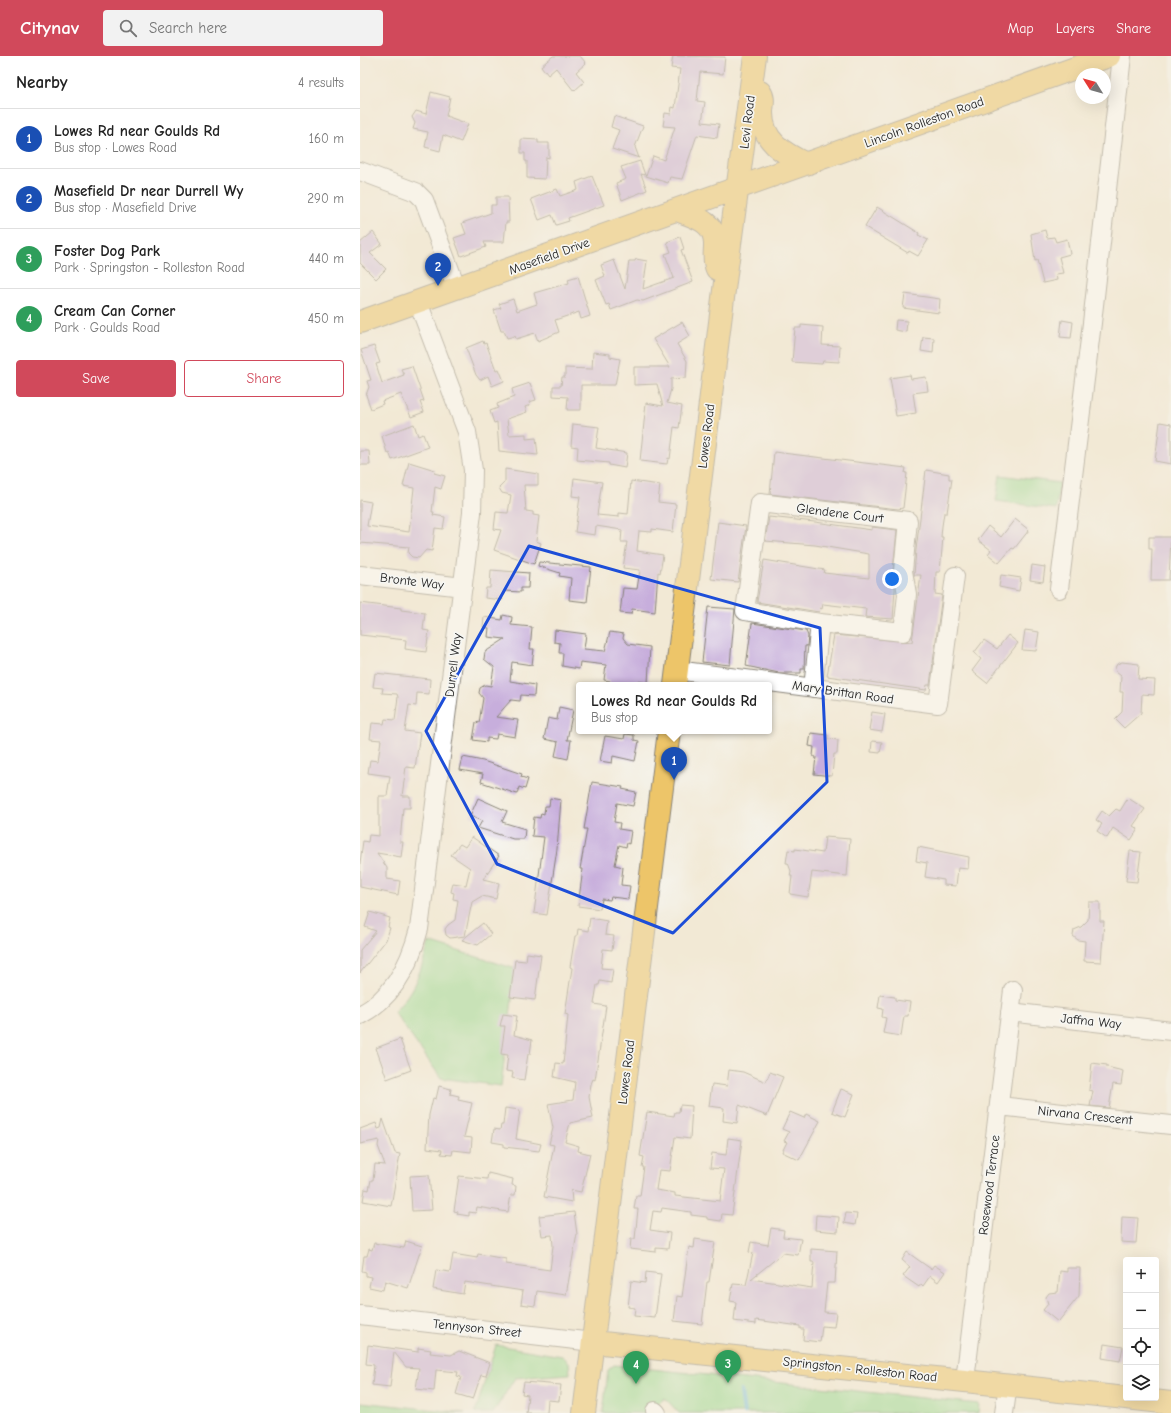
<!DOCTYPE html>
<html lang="en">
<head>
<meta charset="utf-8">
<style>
	:root { --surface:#fff; --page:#f2f2f2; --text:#222; --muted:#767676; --line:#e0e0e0; --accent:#d1495b }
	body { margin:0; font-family:"Comic Neue",sans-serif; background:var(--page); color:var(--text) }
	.controls { position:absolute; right:12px; bottom:12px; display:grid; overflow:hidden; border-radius:4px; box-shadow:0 4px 16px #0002 }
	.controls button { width:36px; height:36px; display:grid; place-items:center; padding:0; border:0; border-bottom:1px solid var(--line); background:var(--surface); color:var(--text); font:20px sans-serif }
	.compass { position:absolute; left:715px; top:12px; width:36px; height:36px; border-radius:50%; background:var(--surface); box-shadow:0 4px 16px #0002; rotate:307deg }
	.you { position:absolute; left:532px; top:523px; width:14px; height:14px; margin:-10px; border:3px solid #fff; border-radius:50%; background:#1a73e8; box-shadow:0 0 0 6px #1a73e833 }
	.badge { display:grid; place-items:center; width:26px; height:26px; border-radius:50%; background:var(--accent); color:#fff; font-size:13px; font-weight:700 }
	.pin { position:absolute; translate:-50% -33px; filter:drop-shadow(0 1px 2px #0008) }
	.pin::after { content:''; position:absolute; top:21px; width:14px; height:12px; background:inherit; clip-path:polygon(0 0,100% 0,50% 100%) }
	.popup { position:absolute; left:216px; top:626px; width:196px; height:52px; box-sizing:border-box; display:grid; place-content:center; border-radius:4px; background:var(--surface); filter:drop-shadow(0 1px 3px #0005); font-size:13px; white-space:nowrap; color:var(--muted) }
	.popup b { font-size:15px; color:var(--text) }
	.popup::after { content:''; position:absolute; left:50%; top:100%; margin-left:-8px; border:8px solid transparent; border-top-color:var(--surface) }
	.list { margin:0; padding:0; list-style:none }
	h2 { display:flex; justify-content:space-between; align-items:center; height:52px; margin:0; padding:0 16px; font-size:17px }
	h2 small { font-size:13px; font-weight:400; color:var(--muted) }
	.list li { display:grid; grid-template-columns:26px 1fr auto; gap:12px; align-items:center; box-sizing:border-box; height:60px; padding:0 16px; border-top:1px solid var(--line) }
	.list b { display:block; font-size:15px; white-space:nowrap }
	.list p { margin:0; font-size:13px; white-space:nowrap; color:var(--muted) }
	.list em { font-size:13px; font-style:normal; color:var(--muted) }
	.actions { display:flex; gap:8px; padding:12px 16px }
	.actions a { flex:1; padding:9px 0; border:1px solid var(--accent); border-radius:4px; text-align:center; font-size:14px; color:var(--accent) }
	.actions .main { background:var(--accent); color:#fff }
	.icon { flex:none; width:22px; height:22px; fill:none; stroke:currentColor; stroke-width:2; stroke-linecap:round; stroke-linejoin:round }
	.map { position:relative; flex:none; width:811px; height:1357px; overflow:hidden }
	header { display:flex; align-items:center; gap:24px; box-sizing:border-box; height:56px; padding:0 20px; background:var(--accent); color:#fff }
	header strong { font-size:19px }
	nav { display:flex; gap:22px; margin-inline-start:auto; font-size:14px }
	.search { width:280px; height:36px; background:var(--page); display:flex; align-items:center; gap:10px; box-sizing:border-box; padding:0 14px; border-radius:4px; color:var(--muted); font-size:15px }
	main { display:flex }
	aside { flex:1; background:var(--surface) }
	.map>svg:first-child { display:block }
</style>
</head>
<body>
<header>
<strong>Citynav</strong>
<div class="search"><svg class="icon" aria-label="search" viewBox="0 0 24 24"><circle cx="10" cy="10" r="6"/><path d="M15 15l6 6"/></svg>Search here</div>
<nav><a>Map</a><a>Layers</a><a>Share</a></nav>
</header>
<main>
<aside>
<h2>Nearby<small>4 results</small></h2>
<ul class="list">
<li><span class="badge" style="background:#1a4fb4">1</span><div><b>Lowes Rd near Goulds Rd</b><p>Bus stop · Lowes Road</p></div><em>160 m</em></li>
<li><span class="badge" style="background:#1a4fb4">2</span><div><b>Masefield Dr near Durrell Wy</b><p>Bus stop · Masefield Drive</p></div><em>290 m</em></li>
<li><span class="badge" style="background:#2e9e5b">3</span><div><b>Foster Dog Park</b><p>Park · Springston - Rolleston Road</p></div><em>440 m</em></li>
<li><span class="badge" style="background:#2e9e5b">4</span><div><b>Cream Can Corner</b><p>Park · Goulds Road</p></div><em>450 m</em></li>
</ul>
<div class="actions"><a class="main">Save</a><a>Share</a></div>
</aside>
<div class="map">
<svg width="811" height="1357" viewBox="0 0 811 1357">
	<rect width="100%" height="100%" fill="#f6f6f2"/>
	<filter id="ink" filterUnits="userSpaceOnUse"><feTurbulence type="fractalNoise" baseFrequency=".025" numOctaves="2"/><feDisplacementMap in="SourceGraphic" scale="8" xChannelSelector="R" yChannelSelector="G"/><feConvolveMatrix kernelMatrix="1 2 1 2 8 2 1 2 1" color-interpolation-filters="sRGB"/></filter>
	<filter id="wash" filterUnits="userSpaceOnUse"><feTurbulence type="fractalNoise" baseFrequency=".012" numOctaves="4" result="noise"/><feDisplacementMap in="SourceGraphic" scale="16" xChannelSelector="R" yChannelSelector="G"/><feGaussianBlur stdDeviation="0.9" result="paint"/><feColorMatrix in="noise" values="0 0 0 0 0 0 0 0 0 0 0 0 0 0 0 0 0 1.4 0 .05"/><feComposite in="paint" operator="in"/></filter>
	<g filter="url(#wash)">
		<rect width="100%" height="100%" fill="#f2e9d5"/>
		<path fill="#95da92" stroke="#587b57" d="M640,419L700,427L696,453L636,445Z
			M69,886L156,913L141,1030L81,1022L34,956C55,934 61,915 69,886Z
			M136,1289L202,1300L209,1306L210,1318L155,1322L133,1357H115Z
			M254,1309L619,1348L618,1357H319L305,1342L286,1357H243L248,1314Z
			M0,1346L105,1357H0Z"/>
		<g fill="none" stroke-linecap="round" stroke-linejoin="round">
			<path stroke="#5eb6db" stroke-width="4" d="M381,1335L384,1357"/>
		</g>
		<g id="blocks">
			<path fill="#c7aedc" d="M193,0H220L226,7L216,16L224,26L214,35L196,12L188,19L181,10Z
				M313,0L365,1L363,18L340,16L337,45L345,46L342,66L359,68L357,82L337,79L322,123L310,121L308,127L286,120L293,100L304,104L315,71L303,70L305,57L311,58L312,51L315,52L320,13L311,12Z
				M71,36L90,41L86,60L108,68L101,86L83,79L80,95L65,91L68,76L53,73L55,67L52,61L56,55L66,58Z
				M254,60L283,70L275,91L279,102L252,93L259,74L251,71Z
				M161,83L178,84V87H189V102L186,101L185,123L167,122V105H165V97H161Z
				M280,105L285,119L281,118L287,134L262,144L256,127L266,123L261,111Z
				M232,120L244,149L208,162L209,165L196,169L192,159L179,164L171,143L197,133L200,140L218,134L216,126Z
				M136,141H148L149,166H146L144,186H124L126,191L101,200L94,182L106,178L102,167L131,157V149H136Z
				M517,151L559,177L558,179L568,184L558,200L549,195L548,197L505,171Z
				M685,174L687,182L694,181L696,186L707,183L710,198L699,201L703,217L696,218L697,224L683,227L677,204L675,205L671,178Z
				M13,176L22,188L10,197L26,213L16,223L0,207V187Z
				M320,181L324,193L321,194L333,226L283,245L277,244L251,254L249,248L246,249L236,224L245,220L241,209L254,204L265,233L269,205H275L276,203L287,205L283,233L314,222L305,198L311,196L307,186Z
				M218,220L230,260L221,263L219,256L195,264L199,276L178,285L175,277L156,283L155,280L147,282L144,275H141L134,254L141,252L139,248L153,243L157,255L177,248L174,237L209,227L208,223Z
				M545,238L580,243L579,257L543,252Z
				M536,264L547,265L546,276L535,274Z
				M702,264L713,266L711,282L700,281Z
				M322,266L330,280L317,288L327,305L326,322L311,323V333L307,347L322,350L319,372L314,371L310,403L308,402L307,408L280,405L286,347L303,350L297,328L274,329V311H310L293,283Z
				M441,269L463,271L462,289L480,290L479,306L463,305L462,308L432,306L435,272H441Z
				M563,281L574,282L573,297L561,295Z
				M123,285L124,288L126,287L136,314L139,313L144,325L132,330L128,320L120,324L116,319L106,292Z
				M14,290L20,307L16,308L22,327L44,319L41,313L52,310L64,345L60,346L64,356L51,361L41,338L22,345L23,348L11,353L6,339L9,331L7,325L11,324L1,294Z
				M233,296L250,298V301L260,303L255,329H221V354H207L208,341L193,340V330H201L202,321H205V312L232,313Z
				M550,319L551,323L566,321L568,335L553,337L556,357L536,360L530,322Z
				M170,327L176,344L169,346L170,349L165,351L167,356L147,363L149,379L166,378V383L176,382L178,399L139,395L137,366L134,367L130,355L138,352L137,348L154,341L152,333Z
				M800,366L811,368V408L795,405Z
				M54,368L58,380L63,378L68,391L32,404L29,396L27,397L22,380Z
				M213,368L239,371L236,392L267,397L265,412L249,409V407L217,404L218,391L211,390Z
				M0,395H9L10,409H0Z
				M414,396L546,412L545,417H547L543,452L538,453L410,438Z
				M49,406L75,414L74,417L85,420L81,433L75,431L72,456H74L73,459L85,461L83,473L75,472L72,495L66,494L59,502L52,501L48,497L49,491L0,487V444L11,446L7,470L49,476L54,432L43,430Z
				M145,413L178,418V429H164L166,455L173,456V459L179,460L176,485L181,487L174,508L134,494L141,474L134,473L136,456L148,457L151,439L142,437L139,432L145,426Z
				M566,414L589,418V423H592L587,457H584L582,470L581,481H583L580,516H576L575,538L582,539L570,629H567L566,634L467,620L474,579L552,586L561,519H554L556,494Z
				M214,422L242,426L237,459L259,461V457L268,458L271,425L300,429L298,446L316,448L313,476L292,473V476L279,475L277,495L303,499L300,517L298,516L295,556L272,553L271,558L260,557L263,532L277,533L280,514L263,512L267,486H261L262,474L236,470L235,479L215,476L220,441L212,440Z
				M409,461L455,466L512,474V471L537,474L533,514L535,533L533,563L505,561L506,553L463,548L462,553L460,552L459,556L397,546L404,504L465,514L464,517L509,522V498L455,489L405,485Z
				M655,463L669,474L654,493L652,492L639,507L628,498L631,494L618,484L628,470L641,481Z
				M358,466L386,470L378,526L351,523Z
				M789,481H811L809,524H791L792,493H789Z
				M179,506L231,511L227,546L209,544L211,522L199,520L200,517L178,510Z
				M672,509L685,511L683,526L670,524Z
				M131,514L169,517L168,532H161V536L144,535L142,544L125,542L126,532H130Z
				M641,519L661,522L659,535L639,531Z
				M0,547L41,552V554L65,557L63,574L69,575L66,596L45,593L46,584L0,579Z
				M348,551L375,553L370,609L342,606Z
				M143,559L152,561L151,569L172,571L170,593H174L172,609L152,606L150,625L175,629L174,640L161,639L160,645L151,644L136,661L158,664L155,681L137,678L136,683L127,682V686L113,684L116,666L119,667L123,642L119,637L120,632L125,629L131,630L134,611L124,603L125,596L145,583L128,581L129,572L123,571L124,561L142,564Z
				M392,567L446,575L448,580L447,590H445L444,613H441V617H419L386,610Z
				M195,574L226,578L224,593L245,595L250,576L264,578L263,582L268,588L290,591L288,627L277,625L276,628L264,627L263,629H249L250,625L244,624L246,609L220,606L219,613L202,610L203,597H199L200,587L194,586Z
				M665,574L679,576L676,595L662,594Z
				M648,579L658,587L627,627L612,615L621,603L614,597L624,584L637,593Z
				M762,606L779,608L778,623L795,624L794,639L782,638L781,657L764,672L755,663L762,656L763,636H760L761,620L756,616L755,612L757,608Z
				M15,617L70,623L69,638L57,637L56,650L49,649L45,675L60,677L55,712L46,711L42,740H50V752H43L40,786H43L41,801L17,797L27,812V823L40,825L38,839L0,831V807L3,785L8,786L9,779L19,780V740H27L30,720L8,717L10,704L18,705L21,684L10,683L12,667L24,668L25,663L35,664L38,641L37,638L22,637L23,632L13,631Z
				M199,651L213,654L207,684H211L208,703L195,700L198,686L184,683L188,662L197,664Z
				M512,656L525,658L522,676L509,674Z
				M451,677L468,679V683L478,684L477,698H474L472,720L454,718L456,701L453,700L454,691L449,690Z
				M265,678L274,679V684L279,685L275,705L253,700L252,707L240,705L245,680L264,683Z
				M512,685L522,686L520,697L511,696Z
				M103,701L123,705L162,718L161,721L168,723L165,733L159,731L157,738L121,726L123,718L100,714Z
				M232,726L263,731L262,733L276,736L273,750L257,747L254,766L260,767L259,773L271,775L269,788L267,787L266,791L259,789L255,809L263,811L261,829L270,830L268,843L251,841L250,844L242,843L240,853L218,850L223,813H220L227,773H224Z
				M118,742L147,755L142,766L165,773L164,783H153L118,772L122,765L110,760Z
				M190,742L201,744L197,793L187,859L174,857L184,781L172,780L174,761L180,762L181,757L184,758L185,750H189Z
				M768,742L785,753L773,770L778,773L771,784L753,772L747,782L737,775L742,768L736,764L742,755L749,760L756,753L760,755Z
				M112,781L139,800L123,823L139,827L136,843L122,840L112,846L105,880L90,882L86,879L85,873L88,869L95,864L98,844L93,843L94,837L91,836L93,827L106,829L110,812L91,799L100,788L105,791Z
				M465,781L490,783L487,820L452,816L448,841L430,838L432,820H430L431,815L428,807H426L428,794L435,795V793L463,797Z
				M558,791L609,801L608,813L598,812L596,830L584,829V824L565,821L567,807L556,805Z
				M770,795L781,796L777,826L766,825Z
				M729,846H740V865H744L741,906L724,905L725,885L718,884L713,880L714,874L721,871L728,864Z
				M10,856L30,862L28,871L30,872L26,884L0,917V894L16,875L5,871Z
				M230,862L247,865L245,879L254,880L252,894L243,893L241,912L253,913L251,927L240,925L239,929H237L234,948L246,950L235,1024L233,1023L231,1028L229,1041L233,1062L210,1067L205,1086L219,1090L218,1095L230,1098L221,1136L211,1134L212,1146L184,1141L194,1089L189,1088L193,1072L188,1048L213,1044L215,1026L194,1021L196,1007L203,1008L208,959L205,958L212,912L210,911L215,880H217L218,873L228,875Z
				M123,867L131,878L118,889L102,884Z
				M167,897L181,899L175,944L150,941L155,904L166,905Z
				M520,939L535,941V944L550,946L548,960H544L541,980L523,977L526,962L522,961L523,953L518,952Z
				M143,958L157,960L154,979L172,984L170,998H168L164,1024L152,1022L153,1016L146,1015L148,999L141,998L145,970H140Z
				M40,983L51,1014L27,1023L16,992Z
				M732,1007L747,1009V1011L763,1015L761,1029L753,1028L749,1052L730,1050L733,1035L729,1034Z
				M369,1014L383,1016L406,1026L410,1016L423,1021L407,1060L379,1049L377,1067L363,1065L364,1052L349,1050L352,1028L367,1030Z
				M79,1030L91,1033L90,1038L99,1040L98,1044L112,1047L104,1081L112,1082L111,1096L93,1094L92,1099L81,1098L82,1094L67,1092L69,1059L73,1042L76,1043Z
				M481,1033L494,1038L485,1061L472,1056Z
				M320,1049L332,1050L330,1083L315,1081L310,1115L299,1114L296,1134L315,1137V1140L360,1145L364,1113L350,1112L352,1097L366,1099L368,1082L382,1084L372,1159L362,1158L361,1165L347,1163V1161L331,1159V1156L302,1152L301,1156L293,1155L290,1174L310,1177L308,1193L296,1192V1196L270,1193L271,1183H275L278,1153H274L276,1140H280L284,1111H282L284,1101L280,1100L287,1056L314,1060L315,1056H319Z
				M145,1052L160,1054L156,1083L181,1088L179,1095L144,1091V1088L132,1086L134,1073L140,1074L141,1069H143Z
				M430,1056L444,1062L446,1058L460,1065L439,1104L422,1096L427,1086L424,1085L429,1076L422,1073Z
				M23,1063L35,1097L40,1098L31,1150L3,1145L5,1133L9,1134L11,1124H13L15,1108L25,1109L18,1090L19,1084L0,1088V1073L16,1067L18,1073L21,1072Z
				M128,1117L153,1123L152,1129L156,1130L155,1139H151L148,1156L117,1151L116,1157L109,1156V1160L97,1158L98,1156L94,1155L99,1120L127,1123Z
				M69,1119L72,1154L52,1155L50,1120Z
				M214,1156L217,1178L206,1239L177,1235L175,1250L161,1248L163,1235L105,1226L103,1238L73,1233L76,1214L90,1216L93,1198L117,1202L118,1198L146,1203V1208L190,1214L193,1190L192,1179L182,1180L179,1160Z
				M486,1157L497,1158L495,1169L484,1167Z
				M456,1159L479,1161L478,1176L455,1174Z
				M762,1161L778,1162L776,1187L761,1186Z
				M411,1172L424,1174L423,1181L441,1183L438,1199L423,1197L391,1223L452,1232L454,1206H451V1193L477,1195L475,1227H467L464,1256L476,1257L474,1271L462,1270L460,1286L443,1284L444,1273H440V1270L396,1264V1268L374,1265L376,1246L370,1245L373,1228L386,1229L393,1197L389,1196L391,1186L408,1189Z
				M335,1183L355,1186L349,1226H347L342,1268L314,1265L317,1240L322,1241L329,1191L334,1192Z
				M46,1185L62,1190L48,1232L25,1225L23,1234L9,1231L11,1221L6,1220V1216L2,1215L4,1200H7L9,1193L12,1194L14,1187L44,1192Z
				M547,1196L571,1213L574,1209L585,1216L578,1226L570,1220L563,1230L561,1228L559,1231L543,1220L550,1211L542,1204Z
				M707,1212H720L719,1240L698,1266L683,1254L688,1248L686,1241L689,1237L698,1236L700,1215L707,1216Z
				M286,1216L301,1218L295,1262L274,1260L275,1252L268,1251L271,1225L285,1227Z
				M744,1288L763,1291L760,1305L742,1302Z
				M8,1289L58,1296V1292L71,1294L70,1297L91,1299L99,1295L130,1307L126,1320L121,1319L113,1343L96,1338L101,1321L97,1320L98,1316L76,1314L74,1335L56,1333L59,1312L46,1311L34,1296L30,1331L12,1329L14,1309L6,1308Z
				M164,1326L201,1329L199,1345L188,1344L187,1357H166L168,1339L162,1338Z"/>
		</g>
	</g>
	<g filter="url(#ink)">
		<use href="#blocks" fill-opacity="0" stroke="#878278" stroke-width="1"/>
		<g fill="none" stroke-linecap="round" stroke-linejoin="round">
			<g stroke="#878278" stroke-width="20">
				<path id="minor" d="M0,115L56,136L64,144L97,233
					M0,519L103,531
					M699,533L732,267L762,0
					M316,614L578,648L595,520
					M453,632L460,567L385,555L400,447L548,465L543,515L547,538L543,576L460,567
					M650,956L811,975
					M0,959C33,942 50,908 59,873L112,457L113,414L107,376L58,246
					M639,1050L811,1069
					M0,1259L233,1286
					M605,1324L653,934
					M295,1355L297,1357
					M644,1357L648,1329"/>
			</g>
			<g stroke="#878278" stroke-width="24">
				<path id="major" d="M400,36C405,43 402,48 402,57C402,85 423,97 446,108
					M317,154C334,161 356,165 355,189C355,198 353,204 357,213
					M0,266L749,0
					M315,629L366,218L395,0
					M233,1286L766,1342
					M766,1342L811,1347
					M224,1357L309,675"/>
			</g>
			<use href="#minor" stroke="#fff" stroke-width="18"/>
			<use href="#major" stroke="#edc569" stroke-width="22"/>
		</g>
	</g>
	<path d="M0 0H811V1357H0ZM169,490L460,572L467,726L313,877L137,808L66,675Z" fill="#f2e9d5" fill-opacity=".55" fill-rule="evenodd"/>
	<path fill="none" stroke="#1d4ed8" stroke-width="3" stroke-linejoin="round" d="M169,490L460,572L467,726L313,877L137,808L66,675Z"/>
	<g text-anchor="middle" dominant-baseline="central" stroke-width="3.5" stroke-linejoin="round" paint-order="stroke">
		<g font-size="13" fill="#1c1c1c" stroke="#f6f6f2">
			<text transform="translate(387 66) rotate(-83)">Levi Road</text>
			<text transform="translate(564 66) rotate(-20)">Lincoln Rolleston Road</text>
			<text transform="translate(189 200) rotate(-20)">Masefield Drive</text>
			<text transform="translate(346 380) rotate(-83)">Lowes Road</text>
			<text transform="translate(480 457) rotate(7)">Glendene Court</text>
			<text transform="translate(52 525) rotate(7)">Bronte Way</text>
			<text transform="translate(93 609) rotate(-83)">Durrell Way</text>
			<text transform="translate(483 636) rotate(8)">Mary Brittan Road</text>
			<text transform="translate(731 965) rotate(6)">Jaffna Way</text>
			<text transform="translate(266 1016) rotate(-83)">Lowes Road</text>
			<text transform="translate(725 1059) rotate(6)">Nirvana Crescent</text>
			<text transform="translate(629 1129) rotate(-83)">Rosewood Terrace</text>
			<text transform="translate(117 1272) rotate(6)">Tennyson Street</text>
			<text transform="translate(500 1313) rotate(6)">Springston - Rolleston Road</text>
		</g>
	</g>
</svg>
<div class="controls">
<button>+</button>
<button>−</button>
<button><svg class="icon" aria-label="locate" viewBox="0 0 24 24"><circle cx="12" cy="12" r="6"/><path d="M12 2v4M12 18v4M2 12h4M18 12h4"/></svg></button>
<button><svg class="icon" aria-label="layers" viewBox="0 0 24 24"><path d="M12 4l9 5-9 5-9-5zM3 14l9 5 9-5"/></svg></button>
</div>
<svg class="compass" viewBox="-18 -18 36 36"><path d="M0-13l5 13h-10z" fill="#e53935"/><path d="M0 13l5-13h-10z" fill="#767676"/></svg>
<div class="you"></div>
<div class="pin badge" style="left:314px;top:724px;background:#1a4fb4">1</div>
<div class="popup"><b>Lowes Rd near Goulds Rd</b>Bus stop</div>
<div class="pin badge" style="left:78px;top:230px;background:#1a4fb4">2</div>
<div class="pin badge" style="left:368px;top:1327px;background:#2e9e5b">3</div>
<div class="pin badge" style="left:276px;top:1328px;background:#2e9e5b">4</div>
</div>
</main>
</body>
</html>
